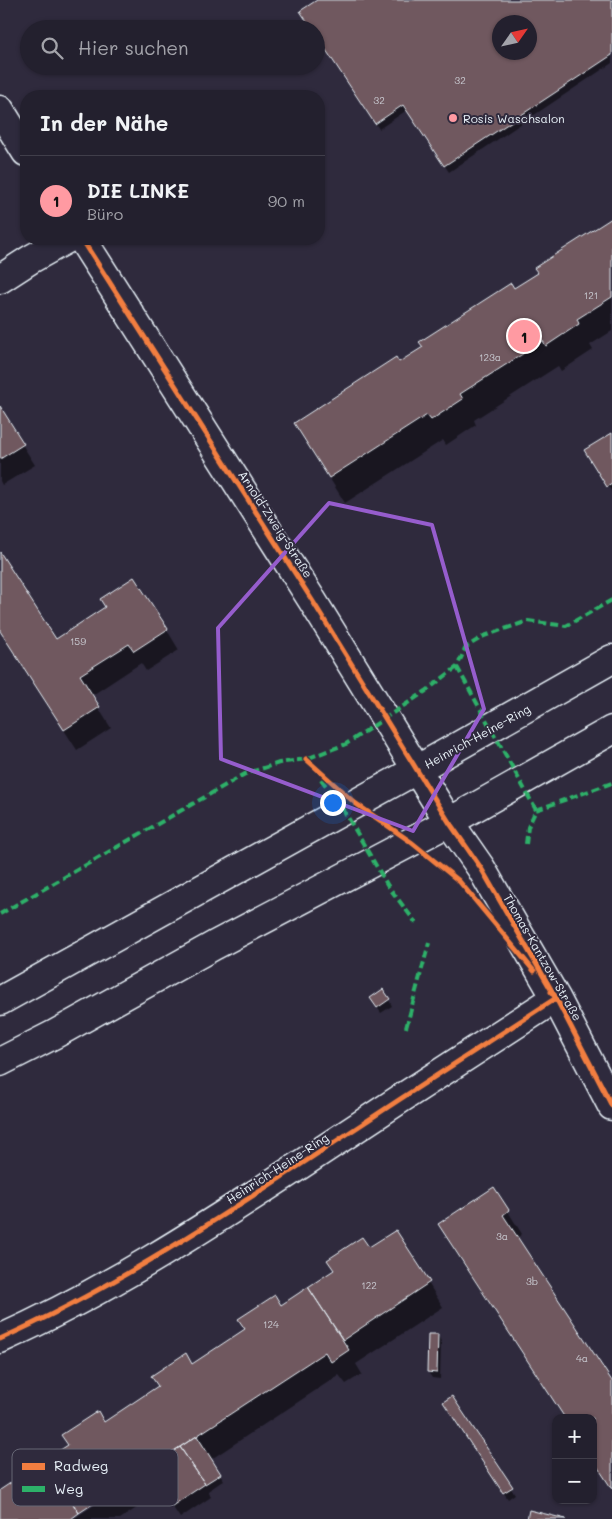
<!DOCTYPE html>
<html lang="de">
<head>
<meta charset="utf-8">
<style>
	:root { --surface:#23202e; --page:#2f2d3a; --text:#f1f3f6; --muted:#a3a3aa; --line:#403e4a; --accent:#ff9aa2 }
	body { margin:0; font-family:Mali,sans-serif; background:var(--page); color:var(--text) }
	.controls { position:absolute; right:15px; bottom:15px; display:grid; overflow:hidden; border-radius:10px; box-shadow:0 1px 4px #0004 }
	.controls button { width:45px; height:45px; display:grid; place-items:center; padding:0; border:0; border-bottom:1px solid var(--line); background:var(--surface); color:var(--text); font:25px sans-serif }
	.compass { position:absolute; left:492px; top:15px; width:45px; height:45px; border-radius:50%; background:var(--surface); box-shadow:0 1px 4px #0004; rotate:56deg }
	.you { position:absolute; left:332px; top:802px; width:18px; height:18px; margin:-12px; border:4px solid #fff; border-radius:50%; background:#1a73e8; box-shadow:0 0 0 8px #1a73e833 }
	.badge { display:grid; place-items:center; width:32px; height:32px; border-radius:50%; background:var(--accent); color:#111; font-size:16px; font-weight:700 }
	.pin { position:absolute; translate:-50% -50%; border:2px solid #fff; box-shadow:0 1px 5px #0006 }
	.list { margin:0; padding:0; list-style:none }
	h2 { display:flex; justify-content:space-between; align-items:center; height:65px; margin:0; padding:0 20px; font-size:21px }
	h2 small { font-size:16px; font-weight:400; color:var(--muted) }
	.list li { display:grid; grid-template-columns:32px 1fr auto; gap:15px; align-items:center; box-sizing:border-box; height:90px; padding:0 20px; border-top:1px solid var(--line) }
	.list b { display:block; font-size:19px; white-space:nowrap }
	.list p { margin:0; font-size:16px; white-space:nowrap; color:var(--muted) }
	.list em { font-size:16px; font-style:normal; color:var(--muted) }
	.icon { flex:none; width:28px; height:28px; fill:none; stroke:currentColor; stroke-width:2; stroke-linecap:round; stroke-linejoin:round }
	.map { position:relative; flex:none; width:612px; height:1519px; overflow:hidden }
	.search { position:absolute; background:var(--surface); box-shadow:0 1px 4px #0004; left:20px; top:20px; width:305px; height:55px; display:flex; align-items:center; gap:12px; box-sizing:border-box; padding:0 18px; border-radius:28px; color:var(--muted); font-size:19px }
	.panel { position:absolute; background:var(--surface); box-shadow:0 1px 4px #0004; left:20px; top:90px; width:305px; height:155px; border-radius:20px }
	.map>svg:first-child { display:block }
</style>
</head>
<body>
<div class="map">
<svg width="612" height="1519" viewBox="0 0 612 1519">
	<rect width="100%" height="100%" fill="#2f2a3d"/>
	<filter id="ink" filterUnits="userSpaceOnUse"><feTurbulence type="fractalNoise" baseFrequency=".02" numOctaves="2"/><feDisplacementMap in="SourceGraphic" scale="10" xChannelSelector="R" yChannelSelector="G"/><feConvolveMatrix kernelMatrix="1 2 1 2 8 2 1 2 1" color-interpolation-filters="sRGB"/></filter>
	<g filter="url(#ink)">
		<path fill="#0007" fill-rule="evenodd" d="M320,0H612V63L449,172L407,110L379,129L316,34ZM500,22H530V52H500Z
			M612,220V331L590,345L593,350L561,371L558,366L474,420L476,425L446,445L443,440L345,503L295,423L399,364L539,274Z
			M0,409L35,465L2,485L0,481Z
			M612,434V492L590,457Z
			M0,555L55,641L167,630L179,650L146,671L141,663L91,696L111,728L77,750L0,631Z
			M389,1000L392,1006L381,1013L375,1004Z
			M494,1189L522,1234L517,1238L612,1383V1490L593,1461V1418H565L453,1248L440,1224Z
			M396,1231L443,1307L356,1364L362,1374L346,1384L339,1375L210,1460L224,1480L208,1491L211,1497L180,1518L162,1491L120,1519H73L154,1466V1463L68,1519H0V1491Z
			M438,1335L441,1342L440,1379L432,1378L428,1372Z
			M452,1398L515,1494L508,1499L449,1409Z"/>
		<path fill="#70595f" stroke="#e8f1f8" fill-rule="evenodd" d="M317,0H612V55L444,166L403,105L375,124L316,35V29H312L300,11ZM500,22H530V52H500Z
			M612,218V297L577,319L579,324L546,346L543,341L460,394L463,399L431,420L427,415L329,478L294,423L396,357L399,362L423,347L419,342L511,283L514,288L538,273L534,268Z
			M0,406L24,444L0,459Z
			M612,433V484L607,487L584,450Z
			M0,552L56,639L105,607L100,599L134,577L168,629L134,651L129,644L80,675L100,707L64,730L0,631Z
			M383,989L390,999L377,1008L370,998Z
			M494,1187L509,1210L503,1215L612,1381V1489L593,1460V1418H565L438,1224Z
			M396,1230L430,1282L343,1340L308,1287L334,1270L327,1260L362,1237L369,1247Z
			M308,1287L349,1350L331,1362L325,1352L79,1513L45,1460L68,1445L61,1435L98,1411L104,1422L158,1386L151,1376L186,1353L192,1364L245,1329L238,1319L275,1295L281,1305Z
			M428,1334H438L437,1373L427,1372Z
			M452,1396L513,1487L503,1493L443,1402Z
			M197,1436L221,1474L205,1484L180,1447Z
			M180,1447L205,1484L172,1506L154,1480L160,1476L152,1465Z
			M45,1460L79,1513L71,1519H0V1490Z
			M529,1510L566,1519H527Z"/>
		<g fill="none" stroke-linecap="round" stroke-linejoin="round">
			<g stroke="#e8f1f8" stroke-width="31">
				<path id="minor" d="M0,110L26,152
					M82,239L312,600L449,822L481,868L556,998L612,1106
					M0,279L31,259L67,239
					M0,1339C105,1292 201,1230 297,1167C383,1110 469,1054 556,998"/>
			</g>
			<g stroke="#e8f1f8" stroke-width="31">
				<path id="major" d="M0,1001L416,770L612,659
					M0,1062L55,1034L215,945L449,822L612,730"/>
			</g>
			<use href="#minor" stroke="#2f2a3d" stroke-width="28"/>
			<use href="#major" stroke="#2f2a3d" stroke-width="28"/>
			<path stroke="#2db169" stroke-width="4" stroke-dasharray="8 4" stroke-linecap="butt" d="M457,667L536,810
				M321,779L343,809L388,886L416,923
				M526,844L528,827L536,810L612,783
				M0,914L245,774L279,763L306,759L346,744L426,691L457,667L466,647L484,636L528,621L566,626L612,600
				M406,1028L429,943"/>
			<g stroke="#2f2a3d" stroke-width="8">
				<path id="cycleway" d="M82,239L312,600L449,822L481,868L556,998L612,1106
					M306,759L355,803L411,842L459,881L534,971
					M0,1339C105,1292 201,1230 297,1167C383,1110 469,1054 556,998L551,992"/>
			</g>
			<use href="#cycleway" stroke="#f27e40" stroke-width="5"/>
		</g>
	</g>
	<path fill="none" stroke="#965dcd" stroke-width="4" stroke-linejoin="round" d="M329,503L432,525L484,709L413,831L221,759L218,628Z"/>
	<circle fill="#ff9aa2" stroke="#2f2a3d" stroke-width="2" cx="453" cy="118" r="5"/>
	<g text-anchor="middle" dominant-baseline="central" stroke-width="4" stroke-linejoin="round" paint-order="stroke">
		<g font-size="10" fill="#cacbd2">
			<text x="460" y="80">32</text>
			<text x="379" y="100">32</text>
			<text x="591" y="295">121</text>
			<text x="490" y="357">123a</text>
			<text x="78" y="641">159</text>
			<text x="502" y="1236">3a</text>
			<text x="532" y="1281">3b</text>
			<text x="369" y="1285">122</text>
			<text x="271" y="1324">124</text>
			<text x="582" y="1358">4a</text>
		</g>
		<g font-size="12" fill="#e8f1f8" stroke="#2f2a3d" text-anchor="start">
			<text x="463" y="118">Rosis Waschsalon</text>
		</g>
		<g font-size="12" fill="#e8f1f8" stroke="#2f2a3d">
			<text transform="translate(276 524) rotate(57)">Arnold-Zweig-Straße</text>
			<text transform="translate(477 736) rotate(-29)">Heinrich-Heine-Ring</text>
			<text transform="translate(543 957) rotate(60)">Thomas-Kantzow-Straße</text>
			<text transform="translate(277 1168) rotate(-33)">Heinrich-Heine-Ring</text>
		</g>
	</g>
	<rect x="12" y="1449" width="166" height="57" rx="8" fill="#2f2a3d" stroke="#666675" stroke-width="1"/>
	<rect x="22" y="1463" width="23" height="7" fill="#f27e40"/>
	<rect x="22" y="1486" width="23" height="6" fill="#2db169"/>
	<g font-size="14" fill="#e8f1f8">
		<text x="54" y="1471">Radweg</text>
		<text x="54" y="1494">Weg</text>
	</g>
</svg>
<div class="controls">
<button>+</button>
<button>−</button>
</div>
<svg class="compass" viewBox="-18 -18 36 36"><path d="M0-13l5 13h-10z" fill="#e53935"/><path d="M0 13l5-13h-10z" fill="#a3a3aa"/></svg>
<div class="you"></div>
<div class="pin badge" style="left:524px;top:336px">1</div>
<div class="search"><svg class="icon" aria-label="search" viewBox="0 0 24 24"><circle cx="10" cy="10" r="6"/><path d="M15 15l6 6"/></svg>Hier suchen</div>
<section class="panel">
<h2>In der Nähe<small></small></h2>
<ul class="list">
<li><span class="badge">1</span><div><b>DIE LINKE</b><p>Büro</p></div><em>90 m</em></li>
</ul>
</section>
</div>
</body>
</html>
